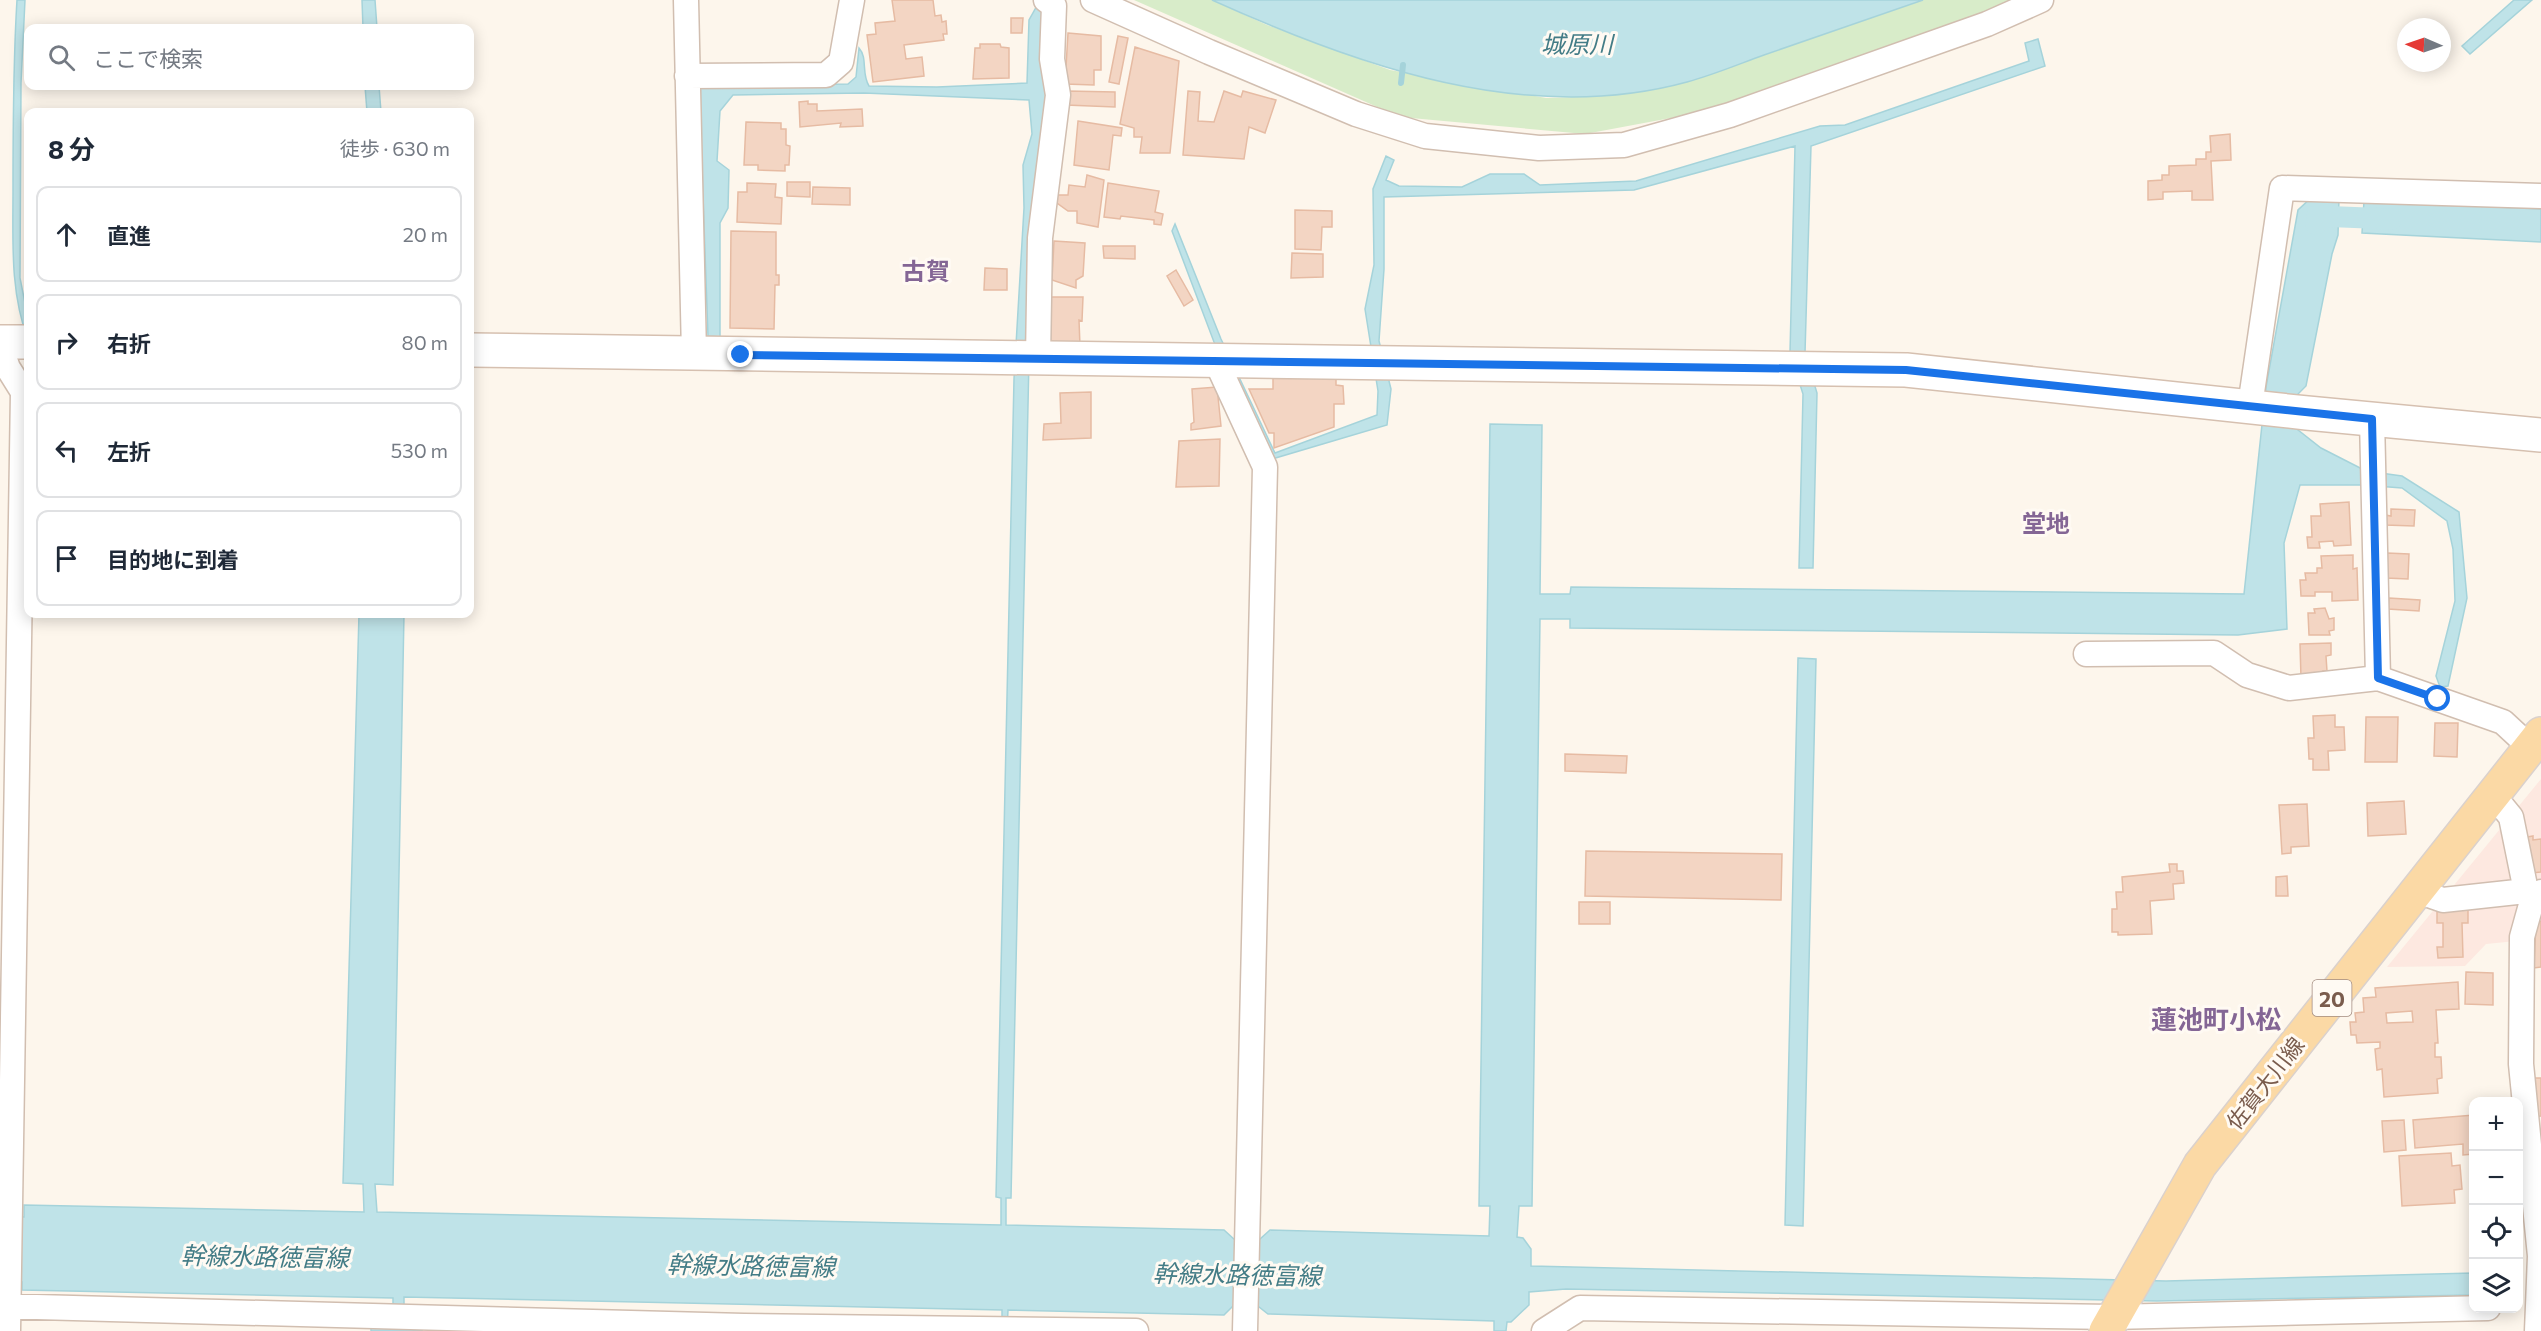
<!DOCTYPE html>
<html lang="ja">
<head>
<meta charset="utf-8">
<style>
	:root { --surface:#fff; --page:#f6f6f7; --text:#1f2937; --muted:#747a83; --line:#e0e1e3 }
	body { margin:0; font-family:Commissioner,"Noto Sans JP",sans-serif; background:var(--page); color:var(--text) }
	.controls { position:absolute; right:18px; bottom:18px; display:grid; overflow:hidden; border-radius:12px; box-shadow:0 3px 15px #0003 }
	.controls button { width:54px; height:54px; display:grid; place-items:center; padding:0; border:0; border-bottom:2px solid var(--line); background:var(--surface); color:var(--text); font:30px sans-serif }
	.compass { position:absolute; left:2397px; top:18px; width:54px; height:54px; border-radius:50%; background:var(--surface); box-shadow:0 3px 15px #0003; rotate:272deg }
	.stop { position:absolute; width:18px; height:18px; margin:-14px; border:4px solid #1a73e8; border-radius:50%; background:#fff }
	.stop.end { background:#1a73e8; border-color:#fff; box-shadow:0 2px 6px #0008 }
	.list { margin:0; padding:0; list-style:none }
	h2 { display:flex; justify-content:space-between; align-items:center; height:78px; margin:0; padding:0 24px; font-size:26px }
	h2 small { font-size:20px; font-weight:400; color:var(--muted) }
	.list li { display:grid; grid-template-columns:39px 1fr auto; gap:18px; align-items:center; box-sizing:border-box; height:96px; margin:0 12px 12px; padding:0 12px; border:2px solid var(--line); border-radius:12px }
	.list b { display:block; font-size:22px; white-space:nowrap }
	.list em { font-size:20px; font-style:normal; color:var(--muted) }
	.icon { flex:none; width:33px; height:33px; fill:none; stroke:currentColor; stroke-width:2; stroke-linecap:round; stroke-linejoin:round }
	.map { position:relative; flex:none; width:2541px; height:1331px; overflow:hidden }
	.search { position:absolute; background:var(--surface); box-shadow:0 3px 15px #0003; left:24px; top:24px; width:450px; height:66px; display:flex; align-items:center; gap:15px; box-sizing:border-box; padding:0 21px; border-radius:12px; color:var(--muted); font-size:22px }
	.panel { position:absolute; background:var(--surface); box-shadow:0 3px 15px #0003; left:24px; top:108px; width:450px; height:510px; border-radius:12px }
	.map>svg:first-child { display:block }
</style>
</head>
<body>
<div class="map">
<svg width="2541" height="1331" viewBox="0 0 2541 1331">
	<rect width="100%" height="100%" fill="#fdf6ec"/>
	<path fill="#fde8e0" d="M2541,779V881L2516,941L2486,944L2465,966L2387,967Z"/>
	<path fill="#d8ecc9" d="M1134,0H1212L1267,25L1390,70L1546,98L1604,96L1686,82L1923,0H2014L1978,16L1703,112L1585,134L1400,117Z"/>
	<path fill="#bfe3e8" stroke="#a5d3da" stroke-width="1.5" d="M17,0H25L21,83L20,278L28,318V340C10,292 13,242 13,191C13,127 13,64 17,0Z
		M362,0H375L377,28H363Z
		M1212,0H1923C1870,18 1817,37 1764,55C1739,64 1713,75 1687,82C1526,126 1358,66 1212,0Z
		M2514,0H2532L2470,54L2462,46Z
		M1038,4L1048,12L1049,91L1032,219L1011,1198H1006V1225L1224,1230L1235,1240L1260,1239L1270,1230L1489,1236L1490,1206H1479L1490,424L1542,425L1540,594H1570L1571,587L2244,594L2266,387L2298,210L2312,197L2339,198L2338,235L2332,254L2306,386L2298,394L2293,426L2321,448L2366,471L2402,476L2459,512L2467,598L2448,686L2440,687L2436,676L2455,601L2453,549L2447,521L2402,488L2363,485H2300L2284,543L2287,629L2238,635L1570,628V619H1540L1532,1206H1519L1517,1237L1523,1238L1531,1249V1266L2166,1281L2473,1273V1295L2157,1301L1566,1289L1529,1292V1305L1511,1322H1507L1506,1331H1494V1321L1268,1314L1259,1307L1233,1306L1224,1315L1008,1310L1007,1331H1002V1310L404,1297V1328L423,1331H371V1327L393,1328V1298L22,1290V1282L0,1281L1,1217H24V1205L364,1212L363,1184L343,1183L359,614H404L393,1185L375,1184L377,1212L1001,1225V1198L996,1197L1014,379L1024,208L1023,165L1032,134L1029,100L864,93L733,95L720,111L717,161L729,170L728,208L720,223V337L708,336L699,85L848,84L856,77L859,48C868,58 861,73 869,86L937,87L1027,83L1029,20Z
		M2038,39L2045,66L1811,146L1805,353L1817,393L1813,568H1799L1803,394L1790,353L1795,146L1634,190L1384,197V269L1379,341L1391,389L1387,425L1272,459L1214,342L1172,231L1175,224L1221,339L1275,453L1377,415L1378,391L1365,309L1374,265L1373,189L1386,156L1394,160L1386,180L1399,186L1462,187L1490,174H1524L1540,185L1636,181L1820,126L1845,125L2029,61L2025,43Z
		M365,86H379L381,112H367Z
		M2364,201L2541,209V242L2362,233Z
		M1798,658L1816,659L1803,1226L1785,1225Z"/>
	<g fill="none" stroke-linecap="round" stroke-linejoin="round">
		<path stroke="#a5d3da" stroke-width="6" d="M1401,83L1403,65"/>
		<path stroke="#bfe3e8" stroke-width="21" d="M2316,224L2317,216L2392,219"/>
	</g>
	<path fill="#f3d5c3" stroke="#e6bba3" stroke-width="1.5" fill-rule="evenodd" d="M892,0H933L935,16L941,15L942,22L946,21L947,34H943L944,40L904,45L906,59L922,57L924,76L873,82L867,35L876,34L875,23L895,21Z
		M1011,18H1023L1022,33H1011Z
		M1068,33L1101,36V70H1094V85L1065,84Z
		M1118,36L1128,38L1119,84L1109,82Z
		M980,44H1000L1001,47L1009,48V78L973,79L975,48H980Z
		M1135,47L1179,61L1170,153H1140L1142,137H1134V128L1120,124Z
		M1067,91L1115,92V107L1066,105Z
		M1188,91L1200,92L1198,121L1214,122L1224,91L1241,97L1243,91L1276,100L1265,133L1249,127L1244,159L1183,155Z
		M808,101V104H817V111L862,109L863,126L840,127L841,123L800,127L799,102Z
		M1078,121L1122,128L1121,136L1113,135L1109,170L1074,165Z
		M746,122L781,123V129H786V145L790,146L789,165H785V171L758,170V165H744Z
		M2230,134L2231,160L2211,161L2213,200H2192V191L2163,192V199L2148,200V181L2162,180V175H2169V166L2196,165V159H2206V152H2211L2210,136Z
		M1087,175L1104,180L1098,227L1077,223V211H1068L1057,203V195H1068L1069,185L1085,187Z
		M787,182H810V197L787,196Z
		M747,183L776,184L775,197L782,198L781,224L737,222L738,192H747Z
		M1108,183L1159,191L1155,212L1163,214L1161,225L1154,224V220L1121,216L1120,219L1104,217Z
		M813,187L850,188V205L812,204Z
		M1295,210L1332,211V227H1322L1321,250L1295,249Z
		M731,231L776,232V275H779V285H775L774,329L730,328Z
		M1054,241L1085,243L1083,276L1076,280V288L1052,280Z
		M1103,246H1135V259L1104,258Z
		M1292,253L1323,254V277L1291,278Z
		M985,268L1007,269V290H984Z
		M1176,270L1193,300L1184,306L1167,276Z
		M1049,297H1083L1082,321L1079,320L1080,346L1049,345Z
		M1273,377H1336V385L1343,386L1344,404H1334V427L1274,448V433H1269L1249,389H1273Z
		M1217,387L1221,426L1191,430V424L1194,422L1192,389Z
		M1091,392V438L1043,440L1044,424L1061,423L1060,393Z
		M1220,439L1219,486L1176,487L1179,441Z
		M2349,502L2351,545L2334,546L2333,541L2319,542L2320,548H2308L2307,537H2312L2311,516H2321L2320,504Z
		M2391,509L2415,510L2414,526L2385,525V515L2391,516Z
		M2387,553L2409,554L2408,579L2386,578Z
		M2353,555V569L2357,568L2358,600L2332,601V592H2315V596H2301L2300,580H2306L2305,573H2317V568H2322L2321,556Z
		M2389,598L2420,600L2419,611L2388,609Z
		M2325,608L2329,619L2334,618V630L2329,631L2330,635H2309L2308,613H2315L2314,609Z
		M2331,643V655L2326,656L2327,671H2323L2324,677L2301,678L2300,644Z
		M2335,715V727H2344L2345,750L2328,751L2329,770H2313V759H2309L2308,738H2314L2313,716Z
		M2366,717H2398L2397,762H2365Z
		M2435,723H2458L2457,757L2434,756Z
		M1565,754L1627,756L1626,773L1565,771Z
		M2404,801L2406,834L2368,836L2367,803Z
		M2307,804L2309,846L2291,847V853L2282,854L2279,805Z
		M2533,836V840L2541,839V872L2531,873L2527,837Z
		M1586,851L1782,854L1781,900L1585,896Z
		M2169,864H2177V871H2183L2184,883L2173,884L2174,899L2150,901L2152,934L2118,935V932H2112V909H2117L2116,892H2123L2122,877L2170,872Z
		M2287,876L2288,896H2276V877Z
		M1579,902H1610V924H1579Z
		M2468,910V923H2462L2463,957L2438,958L2437,947H2443V923H2437V911Z
		M2541,921V967L2534,968L2536,922Z
		M2466,972L2493,973V1005L2465,1004Z
		M2458,982L2459,1009L2436,1010L2438,1043H2435V1057H2441L2442,1078L2437,1079L2438,1093L2384,1097L2382,1069L2377,1070L2375,1049L2380,1048V1042L2357,1043L2356,1035H2351L2350,1022H2356L2355,1013L2364,1012L2363,998L2376,997L2375,988ZM2412,1011L2413,1022L2387,1023L2386,1013Z
		M2532,1078H2541V1116L2535,1117Z
		M2474,1115V1154L2463,1155V1144L2415,1148L2413,1120Z
		M2404,1120L2406,1150L2384,1152L2382,1121Z
		M2451,1153L2452,1166L2460,1165L2462,1189L2454,1190L2455,1203L2402,1206L2399,1156Z"/>
	<g fill="none" stroke-linecap="round" stroke-linejoin="round">
		<g stroke="#d1beb0" stroke-width="27">
			<path id="street" d="M686,0L694,354
				M1093,0L1209,52L1356,114L1425,136L1539,148L1624,145L1730,115L1987,24L2041,0
				M687,76L826,75L841,62L852,0
				M0,346L8,368L23,392L8,1331
				M1038,359L1040,238L1058,95L1052,59L1054,6L1046,0
				M1216,361L1265,467L1245,1331
				M2250,406L2282,188L2541,196
				M2372,419L2378,678L2503,722L2531,748
				M2086,654L2214,653L2247,675L2289,688L2378,678
				M2493,795L2511,817L2526,891
				M2417,891L2443,900L2526,891L2532,901
				M0,1306L744,1326L1136,1331
				M1544,1331L1580,1308L2112,1317L2488,1308
				M2537,1331L2540,1256L2521,1064L2522,937L2532,901L2541,892"/>
		</g>
		<g stroke="#d6c0b0" stroke-width="36">
			<path id="secondary" d="M0,342H28
				M470,350L1906,370L2307,413L2541,435"/>
		</g>
		<g stroke="#dad1cd" stroke-width="36">
			<path id="primary" d="M2106,1331L2200,1165L2541,734"/>
		</g>
		<use href="#street" stroke="#fff" stroke-width="24"/>
		<use href="#secondary" stroke="#fff" stroke-width="33"/>
		<use href="#primary" stroke="#fbd9a5" stroke-width="33"/>
	</g>
	<g fill="none" stroke-linecap="round" stroke-linejoin="round">
		<path stroke="#1a73e8" stroke-width="8" d="M741,355L1906,370L2372,419L2378,678L2438,699"/>
	</g>
	<g text-anchor="middle" dominant-baseline="central" stroke-width="6" stroke-linejoin="round" paint-order="stroke">
		<rect fill="#fffaf3" stroke="#a28b7f" stroke-width="1.5" x="2312.5" y="980" width="39" height="36" rx="4.5"/>
		<g font-size="21" font-weight="bold" fill="#7a5c4d">
			<text x="2332" y="998">20</text>
		</g>
		<g font-size="22" fill="#7a5c4d" stroke="#fffaf3">
			<text transform="translate(2265 1083) rotate(-52)">佐賀大川線</text>
		</g>
		<g font-size="24" font-style="italic" fill="#437c86" stroke="#fffaf3">
			<text x="1577" y="43">城原川</text>
			<text transform="translate(265 1256) rotate(1)">幹線水路徳富線</text>
			<text transform="translate(751 1265) rotate(1)">幹線水路徳富線</text>
			<text transform="translate(1237 1274) rotate(1)">幹線水路徳富線</text>
		</g>
		<g font-size="24" font-weight="bold" fill="#846695" stroke="#fffaf3">
			<text x="926" y="270">古賀</text>
			<text x="2046" y="522">堂地</text>
		</g>
		<g font-size="26" font-weight="bold" fill="#846695" stroke="#fffaf3">
			<text x="2216" y="1018">蓮池町小松</text>
		</g>
	</g>
</svg>
<div class="controls">
<button>+</button>
<button>−</button>
<button><svg class="icon" aria-label="locate" viewBox="0 0 24 24"><circle cx="12" cy="12" r="6"/><path d="M12 2v4M12 18v4M2 12h4M18 12h4"/></svg></button>
<button><svg class="icon" aria-label="layers" viewBox="0 0 24 24"><path d="M12 4l9 5-9 5-9-5zM3 14l9 5 9-5"/></svg></button>
</div>
<svg class="compass" viewBox="-18 -18 36 36"><path d="M0-13l5 13h-10z" fill="#e53935"/><path d="M0 13l5-13h-10z" fill="#747a83"/></svg>
<div class="stop" style="left:2438px;top:699px"></div>
<div class="stop end" style="left:741px;top:355px"></div>
<div class="search"><svg class="icon" aria-label="search" viewBox="0 0 24 24"><circle cx="10" cy="10" r="6"/><path d="M15 15l6 6"/></svg>ここで検索</div>
<section class="panel">
<h2>8 分<small>徒歩 · 630 m</small></h2>
<ul class="list">
<li><svg class="icon" aria-label="ahead" viewBox="0 0 24 24"><path d="M12 20V5M6 11l6-6 6 6"/></svg><div><b>直進</b></div><em>20 m</em></li>
<li><svg class="icon" aria-label="right" viewBox="0 0 24 24"><path d="M7 20v-9h11M14 6l5 5-5 5"/></svg><div><b>右折</b></div><em>80 m</em></li>
<li><svg class="icon" aria-label="left" viewBox="0 0 24 24"><path d="M17 20v-9H6M10 6l-5 5 5 5"/></svg><div><b>左折</b></div><em>530 m</em></li>
<li><svg class="icon" aria-label="arrive" viewBox="0 0 24 24"><path d="M6 21V4h12l-3 4 3 4H6"/></svg><div><b>目的地に到着</b></div></li>
</ul>
</section>
</div>
</body>
</html>
